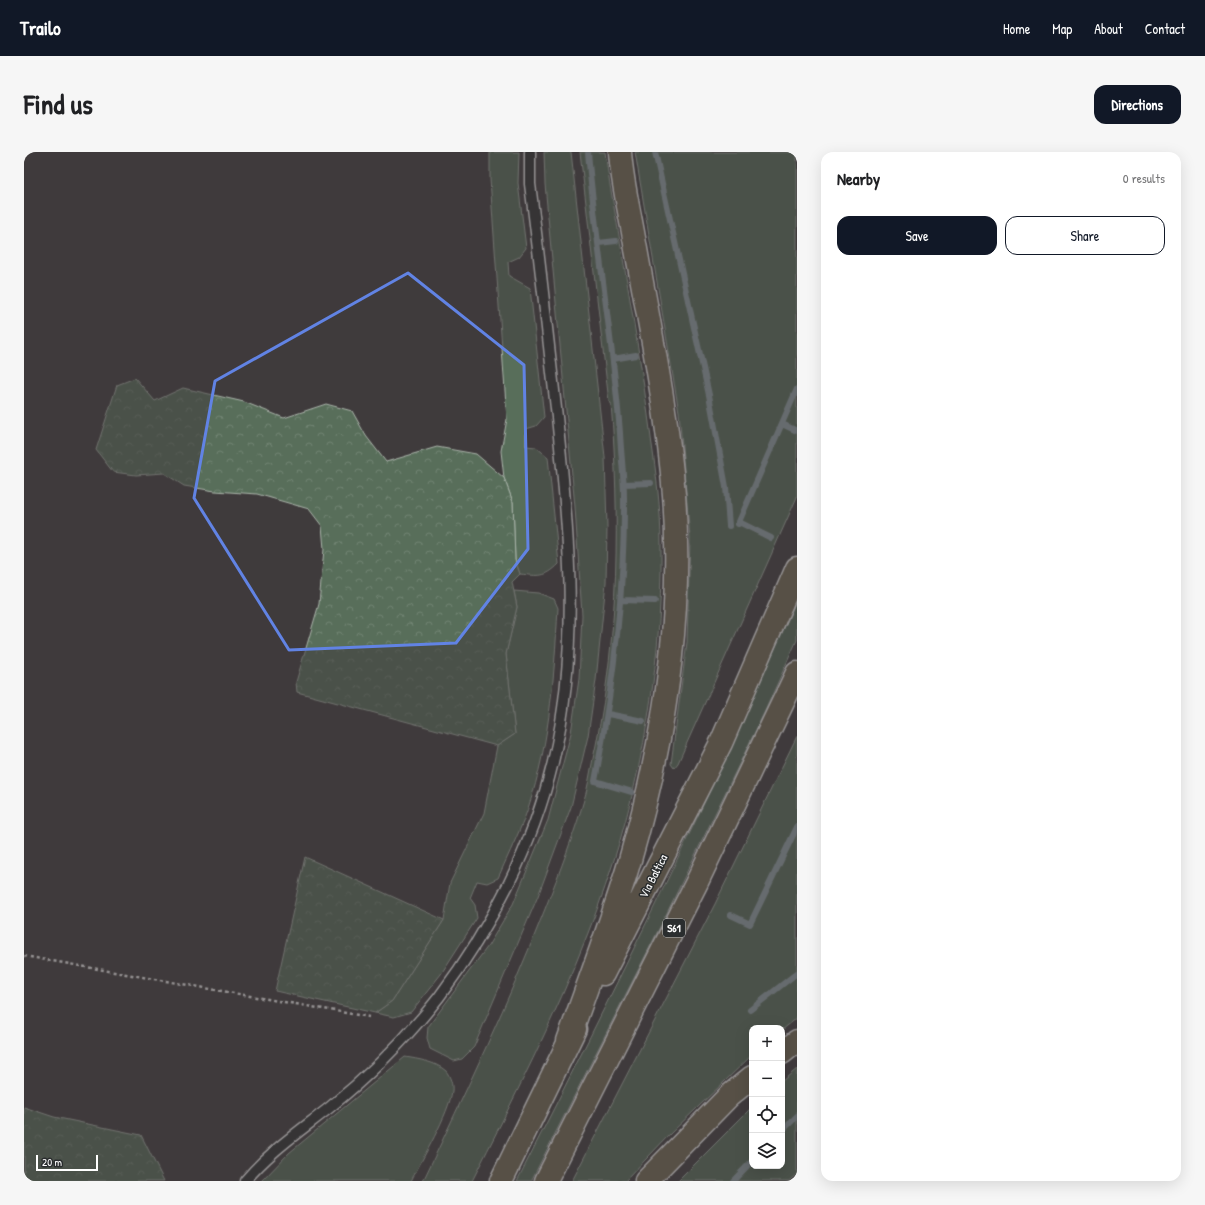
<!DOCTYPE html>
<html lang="en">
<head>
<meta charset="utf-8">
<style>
	:root { --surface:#fff; --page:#f6f6f6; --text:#202124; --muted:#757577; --line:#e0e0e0; --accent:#111827 }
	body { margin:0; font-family:"Patrick Hand",sans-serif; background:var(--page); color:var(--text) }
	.controls { position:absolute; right:12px; bottom:12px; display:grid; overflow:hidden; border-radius:8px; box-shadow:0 4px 16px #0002 }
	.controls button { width:36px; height:36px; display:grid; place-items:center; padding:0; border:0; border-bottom:1px solid var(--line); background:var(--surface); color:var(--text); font:20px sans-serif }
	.scale { position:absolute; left:12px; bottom:10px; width:62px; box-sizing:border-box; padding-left:4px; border:2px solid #fff; border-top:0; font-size:11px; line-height:14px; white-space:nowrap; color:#fff; -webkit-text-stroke:3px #2a2d2e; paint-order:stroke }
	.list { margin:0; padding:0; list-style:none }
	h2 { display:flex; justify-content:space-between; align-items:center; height:52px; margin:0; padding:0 16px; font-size:17px }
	h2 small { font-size:13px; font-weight:400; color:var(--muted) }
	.actions { display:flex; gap:8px; padding:12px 16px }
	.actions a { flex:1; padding:9px 0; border:1px solid var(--accent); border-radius:12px; text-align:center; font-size:14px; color:var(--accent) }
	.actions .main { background:var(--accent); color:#fff }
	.icon { flex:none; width:22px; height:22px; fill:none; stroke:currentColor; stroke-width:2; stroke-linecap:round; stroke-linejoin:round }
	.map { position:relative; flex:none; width:773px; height:1029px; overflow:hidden; border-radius:12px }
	header { display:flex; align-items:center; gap:24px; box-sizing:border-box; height:56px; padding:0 20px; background:var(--accent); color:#fff }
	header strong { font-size:19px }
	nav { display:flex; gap:22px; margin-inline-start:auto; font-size:14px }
	.intro { display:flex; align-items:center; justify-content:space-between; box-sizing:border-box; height:96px; padding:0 24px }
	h1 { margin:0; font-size:28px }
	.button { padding:10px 18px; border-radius:12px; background:var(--accent); color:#fff; font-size:14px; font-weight:700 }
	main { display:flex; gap:24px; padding:0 24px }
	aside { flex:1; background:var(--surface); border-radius:12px; box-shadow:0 4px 16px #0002 }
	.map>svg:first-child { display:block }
</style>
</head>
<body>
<header>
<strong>Trailo</strong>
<nav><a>Home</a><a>Map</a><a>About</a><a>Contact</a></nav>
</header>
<div class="intro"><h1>Find us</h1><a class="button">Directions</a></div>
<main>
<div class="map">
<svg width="773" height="1029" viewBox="0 0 773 1029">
	<defs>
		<pattern id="forest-crowns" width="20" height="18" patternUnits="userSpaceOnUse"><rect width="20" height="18" fill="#586e5a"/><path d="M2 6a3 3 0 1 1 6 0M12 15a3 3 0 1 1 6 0" fill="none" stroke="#718473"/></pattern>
	</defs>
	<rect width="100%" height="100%" fill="#3f3b3c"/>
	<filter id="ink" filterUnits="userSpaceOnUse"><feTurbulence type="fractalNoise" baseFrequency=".025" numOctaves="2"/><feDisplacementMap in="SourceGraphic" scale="8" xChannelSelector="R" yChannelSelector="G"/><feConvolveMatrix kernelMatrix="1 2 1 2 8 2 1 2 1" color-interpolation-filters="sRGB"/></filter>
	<g filter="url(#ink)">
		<path fill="#586e5a" stroke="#acb6ac" d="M466,0H495L494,31L502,96L495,105L484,110L485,124L506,136L520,265L512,274L502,277V294L512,295L524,305L535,412C521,426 515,424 496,422L491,408L489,350L480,326L477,299L483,267L466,27Z
			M520,0H547L581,305L583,375L582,430L572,528L564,584L547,655L514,744L450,895L438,907L430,909L406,897L403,886L404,875L464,794L489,752L524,668L547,581L555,527L558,463L551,355L521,32Z
			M556,0H581C585,32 592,64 597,95C608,159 619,222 627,286C632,321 637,357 637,393C639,525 613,658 564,781C531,866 489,948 448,1029H399C442,939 485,849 521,757C536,719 551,680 562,641C566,625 568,609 572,593C595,479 596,366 587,251L585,250Z
			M611,0H773V345L654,611L650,616L647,612L663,490L666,386L655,260Z
			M490,439L514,441L530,447L534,456C530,528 525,603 499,670C491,689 482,708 474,726L463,731L453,729L446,746L451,753L453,766L417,822L387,860L370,865L351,861L368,849L420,768L426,731L460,661L473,594L491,582L482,502L493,455Z
			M773,447V488L740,561L638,771L507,1029H493C591,837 687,644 773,447Z
			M773,584V866L758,878V876H728V903L646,982L601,1029H548L691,752Z
			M381,905C394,907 412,910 422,919C426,924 429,933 428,939C425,962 398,1007 387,1029H238L265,1001Z
			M773,917V1022L765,1029H654L728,955V1014H758V929Z"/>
		<path fill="url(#forest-crowns)" stroke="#acb6ac" d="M111,226L131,249L159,236L220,250L260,266L302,252L328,259L342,284L362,310L413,295L452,302L480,326L489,350L491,408L496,422L488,430L493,455L482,502L491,582L473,594L273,540L272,530L295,452L300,397L298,374L285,357L233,342L191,339L160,334L140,321L112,323L89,320L72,298L93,233Z
			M281,705L420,768L368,849L351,861L251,839Z
			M0,955L30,965L117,983L140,1029H0Z"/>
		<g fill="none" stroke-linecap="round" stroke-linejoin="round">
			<path stroke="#95a6ab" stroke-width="6" d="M564,0C572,94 589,187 596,281C597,303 600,324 600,345C601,441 589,535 571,629L608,640
				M631,0L685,243L702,335L705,374
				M575,91L592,89
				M589,207L612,203
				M758,272L773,279
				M600,332L627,331
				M715,370L747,386
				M714,372L773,237
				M597,448L631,449
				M584,562L619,569
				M707,763L726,772L773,675
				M726,858L773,821
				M758,979L773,964
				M709,1029L728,1009"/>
			<g stroke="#fff" stroke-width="13">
				<path id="service" d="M221,1029C245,1000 276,979 305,956C346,923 383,886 415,845C467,776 509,694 529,610C556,497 545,379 533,265C524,187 516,109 506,32V0"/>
			</g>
			<g stroke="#fff" stroke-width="25">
				<path id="motorway" d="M579,822L697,591L773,416
					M544,889C565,829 588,769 606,708C640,591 659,465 650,343C643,256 625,171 610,86C605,57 598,29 596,0
					M758,901L773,889
					M477,1029L551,877
					M522,1029L673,730L773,521
					M622,1029L705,944L728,925"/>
			</g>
			<path stroke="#fff" stroke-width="2.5" stroke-dasharray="3 3" stroke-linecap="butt" d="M0,804L345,865"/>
			<use href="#service" stroke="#2a2d2e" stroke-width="10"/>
			<use href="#motorway" stroke="#736b52" stroke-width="22"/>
		</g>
	</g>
	<path d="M0 0H773V1029H0ZM384,121L500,213L504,397L432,491L265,498L170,346L191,229Z" fill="#3f3b3c" fill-opacity=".55" fill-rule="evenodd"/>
	<path fill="none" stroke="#6183e4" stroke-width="3" stroke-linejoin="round" d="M384,121L500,213L504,397L432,491L265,498L170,346L191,229Z"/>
	<g text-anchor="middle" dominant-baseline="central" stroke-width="3" stroke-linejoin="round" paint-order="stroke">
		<rect fill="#2a2d2e" stroke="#bfc0c0" stroke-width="1" x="639" y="767" width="22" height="18" rx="3"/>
		<g font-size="11" font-weight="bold" fill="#fff">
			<text x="650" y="776">S61</text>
		</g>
		<g font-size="12" fill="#fff" stroke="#2a2d2e">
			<text transform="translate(629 724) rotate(-63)">Via Baltica</text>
		</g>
	</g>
</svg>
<div class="controls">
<button>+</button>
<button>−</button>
<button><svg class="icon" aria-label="locate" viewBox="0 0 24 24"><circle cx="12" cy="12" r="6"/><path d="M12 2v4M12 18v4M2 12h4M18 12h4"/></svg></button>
<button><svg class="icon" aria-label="layers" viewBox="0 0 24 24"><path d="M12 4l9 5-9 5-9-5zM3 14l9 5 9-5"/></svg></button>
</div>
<div class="scale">20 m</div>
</div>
<aside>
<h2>Nearby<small>0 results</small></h2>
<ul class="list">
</ul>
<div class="actions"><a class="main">Save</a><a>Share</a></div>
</aside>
</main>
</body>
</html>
